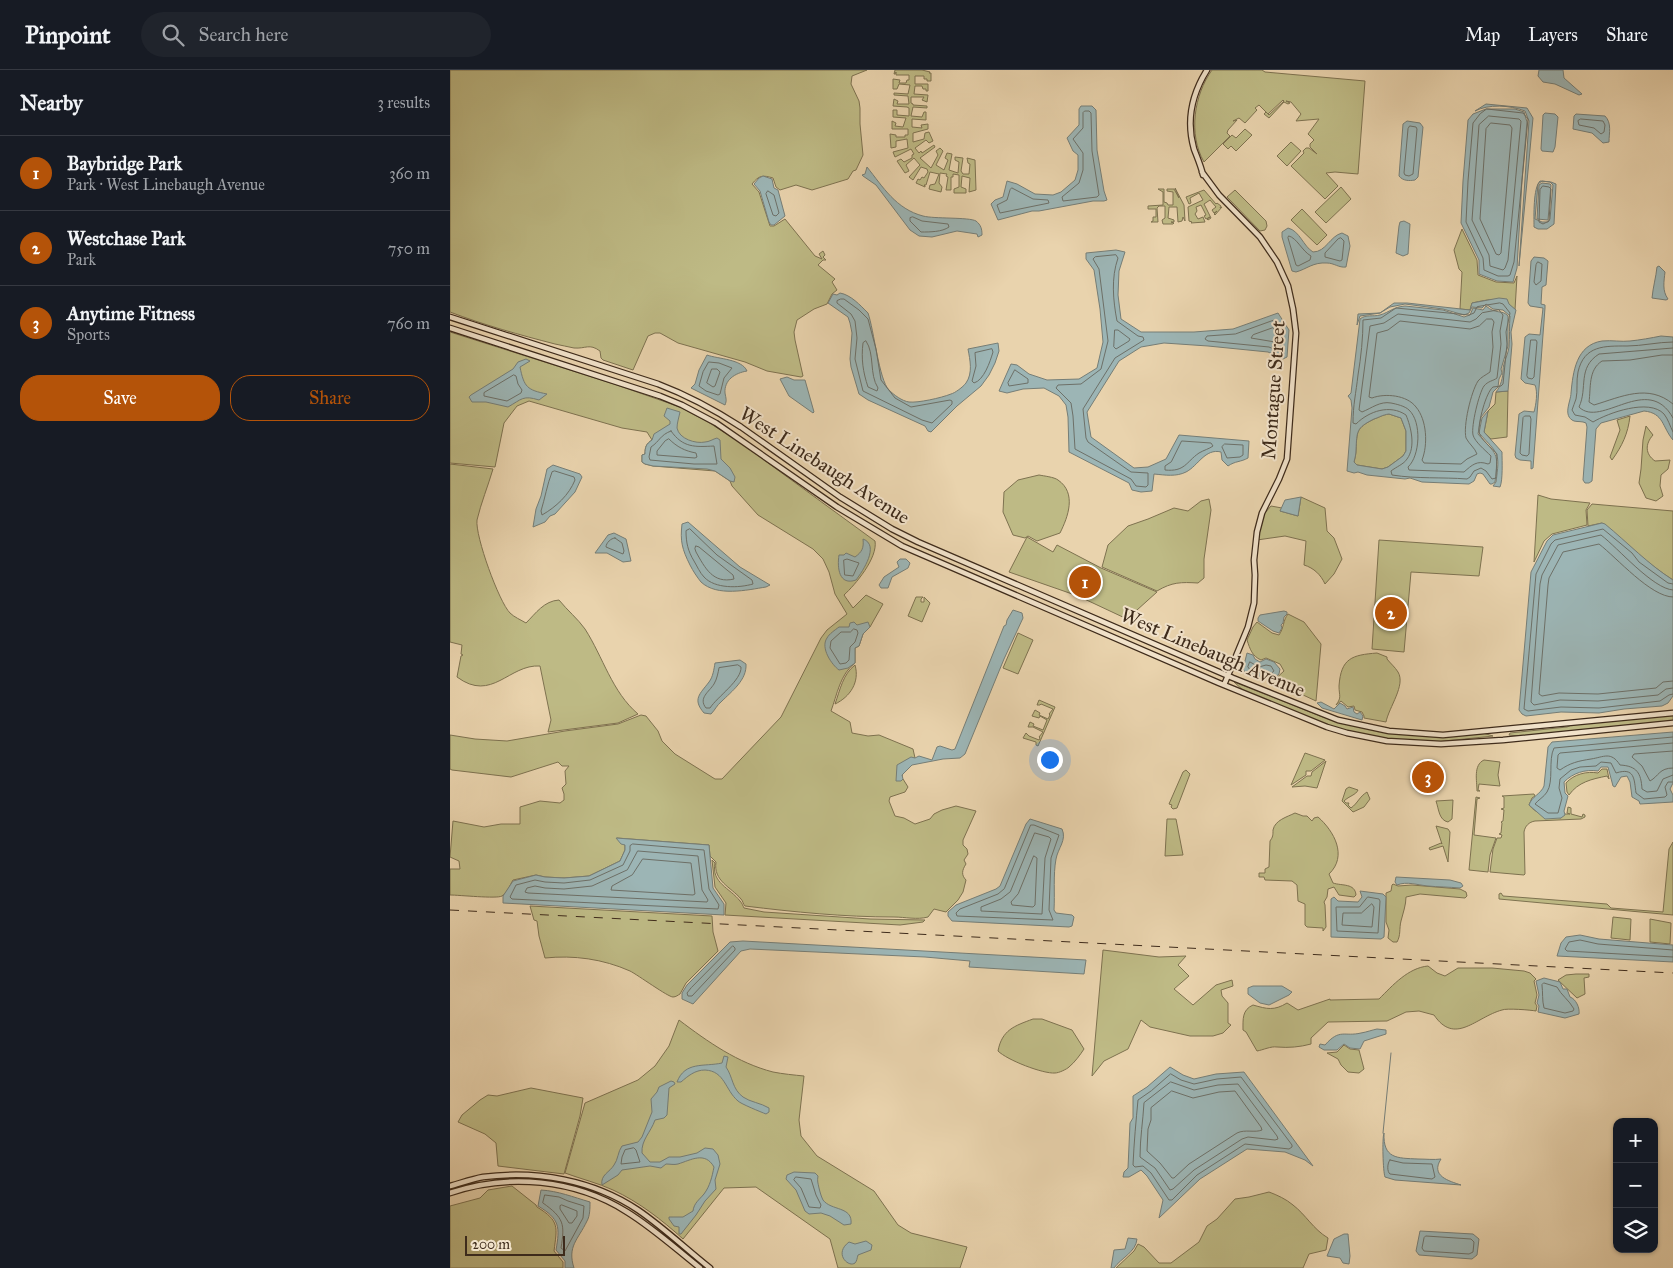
<!DOCTYPE html>
<html lang="en">
<head>
<meta charset="utf-8">
<style>
	:root { --surface:#171b24; --page:#20242c; --text:#f1f3f6; --muted:#9ea1a6; --line:#363941; --accent:#b45309 }
	body { margin:0; font-family:"IM FELL Great Primer",serif; background:var(--page); color:var(--text) }
	.controls { position:absolute; right:15px; bottom:15px; display:grid; overflow:hidden; border-radius:10px; box-shadow:0 1px 4px #0004 }
	.controls button { width:45px; height:45px; display:grid; place-items:center; padding:0; border:0; border-bottom:1px solid var(--line); background:var(--surface); color:var(--text); font:25px sans-serif }
	.scale { position:absolute; left:15px; bottom:12px; width:100px; box-sizing:border-box; padding-left:5px; border:2px solid #3e2b1b; border-top:0; font-size:14px; line-height:18px; white-space:nowrap; color:#3e2b1b; -webkit-text-stroke:4px #f1e2ca; paint-order:stroke }
	.you { position:absolute; left:599px; top:689px; width:18px; height:18px; margin:-12px; border:4px solid #fff; border-radius:50%; background:#1a73e8; box-shadow:0 0 0 8px #1a73e833 }
	.badge { display:grid; place-items:center; width:32px; height:32px; border-radius:50%; background:var(--accent); color:#fff; font-size:16px; font-weight:700 }
	.pin { position:absolute; translate:-50% -50%; border:2px solid #fff; box-shadow:0 1px 5px #0006 }
	.list { margin:0; padding:0; list-style:none }
	h2 { display:flex; justify-content:space-between; align-items:center; height:65px; margin:0; padding:0 20px; font-size:21px }
	h2 small { font-size:16px; font-weight:400; color:var(--muted) }
	.list li { display:grid; grid-template-columns:32px 1fr auto; gap:15px; align-items:center; box-sizing:border-box; height:75px; padding:0 20px; border-top:1px solid var(--line) }
	.list b { display:block; font-size:19px; white-space:nowrap }
	.list p { margin:0; font-size:16px; white-space:nowrap; color:var(--muted) }
	.list em { font-size:16px; font-style:normal; color:var(--muted) }
	.actions { display:flex; gap:10px; padding:15px 20px }
	.actions a { flex:1; padding:11px 0; border:1px solid var(--accent); border-radius:20px; text-align:center; font-size:18px; color:var(--accent) }
	.actions .main { background:var(--accent); color:#fff }
	.icon { flex:none; width:28px; height:28px; fill:none; stroke:currentColor; stroke-width:2; stroke-linecap:round; stroke-linejoin:round }
	.map { position:relative; flex:none; width:1223px; height:1198px; overflow:hidden }
	header { display:flex; align-items:center; gap:30px; box-sizing:border-box; height:70px; padding:0 25px; background:var(--surface); border-bottom:1px solid var(--line) }
	header strong { font-size:24px }
	nav { display:flex; gap:28px; margin-inline-start:auto; font-size:18px }
	.search { width:350px; height:45px; background:var(--page); display:flex; align-items:center; gap:12px; box-sizing:border-box; padding:0 18px; border-radius:28px; color:var(--muted); font-size:19px }
	main { display:flex }
	aside { flex:1; background:var(--surface) }
	.map>svg:first-child { display:block }
</style>
</head>
<body>
<header>
<strong>Pinpoint</strong>
<div class="search"><svg class="icon" aria-label="search" viewBox="0 0 24 24"><circle cx="10" cy="10" r="6"/><path d="M15 15l6 6"/></svg>Search here</div>
<nav><a>Map</a><a>Layers</a><a>Share</a></nav>
</header>
<main>
<aside>
<h2>Nearby<small>3 results</small></h2>
<ul class="list">
<li><span class="badge">1</span><div><b>Baybridge Park</b><p>Park · West Linebaugh Avenue</p></div><em>360 m</em></li>
<li><span class="badge">2</span><div><b>Westchase Park</b><p>Park</p></div><em>750 m</em></li>
<li><span class="badge">3</span><div><b>Anytime Fitness</b><p>Sports</p></div><em>760 m</em></li>
</ul>
<div class="actions"><a class="main">Save</a><a>Share</a></div>
</aside>
<div class="map">
<svg width="1223" height="1198" viewBox="0 0 1223 1198">
	<rect width="100%" height="100%" fill="#e9d3ad"/>
	<filter id="stains"><feTurbulence type="fractalNoise" baseFrequency=".004" numOctaves="4"/><feColorMatrix values="0 0 0 0 .2 0 0 0 0 .09 0 0 0 0 .02 0 0 0 .5 -.17"/></filter>
	<radialGradient id="worn" r=".72"><stop offset=".6" stop-color="#630" stop-opacity="0"/><stop offset="1" stop-color="#630" stop-opacity=".3"/></radialGradient>
	<path fill="#beba85" stroke="#7e7250" d="M0,0H417L402,6L401,14L409,31L410,38V54L413,85L406,100L403,101L398,109L362,120L346,115L330,120L326,117L323,108C313,105 309,105 302,114L309,122L320,156H324L335,149L365,186L372,189L369,184L373,181L375,185L373,187L376,190H373L368,195L385,209L382,212L387,220L382,224L377,234L364,239L347,250L344,262L345,270L353,306L351,307L317,301L295,292L228,273L210,263H205L198,266L183,300L153,290L151,288L150,281C139,273 136,279 124,278C118,277 111,275 105,274C70,265 34,255 0,242Z
		M445,0H472L480,2L479,3H481V11H477V9H474V6H465V14H478V21H476V19H473L472,16H465L464,24L478,25L477,32L472,30L474,27H461V33L463,34V35L477,36V38L463,37L461,46L472,47L474,42H476V50L462,49V57L472,58L471,55L478,54V59L463,63V72L474,69L475,63L479,62L483,71L479,73L476,70L465,78L469,83L471,81L472,83L484,75L485,77L470,88L481,98L488,85L486,81L490,78L493,81L486,95L494,100L498,90L495,88L497,83L502,84L499,100L508,103L509,92L505,90V87L513,88L511,101L513,104H519L520,94L518,93L517,88L525,90L526,120L519,122L520,108L512,106L511,117L516,119V123H504V119L509,117V105L503,104V107H501V120H496L498,107L496,106L497,104L490,103L489,113L492,117L491,122L479,119L480,115L485,114L489,104L480,102L476,115H474L475,116V117L466,113L468,109L470,110L472,107L474,108L478,102L477,99L471,97L463,110L459,107L470,95L464,88L456,95L459,101L455,103L447,91L451,89L454,92L462,88V85L464,84L461,79L445,87L443,82L458,78L457,69L446,71V77L441,78L440,64L446,65V67H455V65H458V59H442V51L446,53L445,56L453,57L456,48L443,47V40H447V45L459,46V38L457,37L443,36L444,29L448,31L447,34H459L458,26L444,25V23L458,24L460,15L449,14L447,19H443V9L450,10L449,13H456L457,10H459V5H446V2L445,4H444Z
		M762,0H812L815,2L915,11L908,104L885,102L876,103L888,116L875,129L841,96L854,83L853,81L856,78H859L867,84L860,77V74L864,70L858,64L869,49L846,51L851,44L841,32L836,31L840,33L838,34L834,32L819,48L814,44L816,42L819,45L834,31L833,30L818,44L809,35L805,38L807,40L795,53L789,48L783,51L787,50L778,60L777,63L780,66L754,92C738,64 744,25 762,0Z
		M795,59L802,65L786,81L781,76L778,79L773,74L782,65L786,68Z
		M841,72L851,81L837,96L827,86Z
		M891,117L901,129L876,153L865,142Z
		M725,118L734,135L735,151L733,147L732,151L728,152L727,137H719L718,148L724,150V152H721L724,153L723,154H713L712,150L715,148V136H709L707,138L708,152H701L703,151V147H706V139H698V136L713,135V122L708,119H714V132L717,133L718,135H723V122L717,121V119H724L729,128Z
		M754,120L766,134L767,133L771,136L770,138L772,137L765,145L764,144L767,141L764,143L762,140L766,137L760,130L754,134L761,148L758,150L757,149L760,147L756,149L754,146L756,145L751,135L746,137L747,141L745,144L748,149L753,147L755,152L741,153L742,152L739,151L738,137L753,130L749,123L740,128L741,133L739,134L736,127Z
		M785,120L816,151L817,156L815,160L810,161L777,127Z
		M852,139L877,165L867,175L841,150Z
		M1012,159L1027,190L1028,205L1046,212L1064,213L1067,206L1065,240C1050,226 1041,229 1022,233L1020,240L1010,239L1012,202L1009,199L1004,180Z
		M0,262L164,314L230,337L258,352L288,371L425,471C428,488 405,515 394,525L403,538L416,525L433,534L420,557L413,564L409,576L405,578V593C390,604 387,625 381,641L400,652L402,663L418,666L429,665L463,679L465,688L456,690L451,711L453,709L458,717L455,722L440,727L439,731L445,746L454,748L465,754L480,749L484,744L492,740L506,736L526,741L513,770V775L517,779L518,784L514,790L516,794C512,800 511,805 516,810L513,822L508,830L496,842L484,839L478,847C467,850 455,847 444,847C394,847 344,842 295,836C293,834 293,831 291,829C281,817 263,811 266,792L260,786L259,775L167,768L175,775V780L170,791L139,806L114,808L95,807L86,805L63,810C60,815 57,823 52,826C47,829 9,825 0,825V799H10L9,791L0,787L3,751L34,757L51,754H70V737L90,731L110,733L114,730V724L112,718L116,714L115,701L119,696H112L108,692L61,707L2,700L0,699V665L25,669L57,671L115,661L168,654L191,645L196,646L208,661L212,671L225,684L265,709H272L331,647L371,568L377,560L397,544L385,524L379,502L373,489L363,479L308,445L282,416L280,411L265,401L203,396L195,394L192,392V385L195,384C195,377 196,374 202,370L197,362L172,358L79,331L67,336L54,353L45,397L0,393Z
		M1058,321L1057,367L1041,369L1034,362L1038,341L1045,334L1046,322Z
		M939,344L951,348L956,361V381L953,386L938,397L932,399L907,395L904,392C905,388 906,384 906,380C907,361 906,358 924,349C930,347 932,345 939,344Z
		M1180,346C1178,364 1172,376 1162,390L1160,387L1170,360L1167,350Z
		M1196,356L1203,365C1195,374 1195,384 1205,391L1220,390L1218,399L1211,405L1210,416L1213,426L1206,431L1196,428L1189,413L1191,399L1193,370Z
		M0,394L43,399C38,416 31,433 27,450C25,466 49,532 60,543C64,547 71,550 76,553C86,543 94,531 109,530C117,540 128,549 135,559C153,587 162,622 188,644L168,653L98,662L101,650L90,596C59,594 42,633 7,607L11,586L13,585L11,584L12,575L0,572Z
		M589,405C594,406 604,407 608,410C627,423 618,447 610,463L587,471L578,466L575,468L563,465L553,442L554,422L568,410Z
		M1088,425L1101,429L1140,433L1136,440L1137,455L1102,464L1094,471L1084,492Z
		M851,427L875,438L877,461L884,468L892,489L884,504L875,514C871,505 864,498 854,495L856,471L835,466L807,470L814,444L821,436L832,438L830,441L848,446Z
		M759,429L761,440L754,489V508L748,513C731,512 722,512 707,521L652,497L658,475L678,456L698,449L724,438L738,441L751,431Z
		M1142,434L1223,441V510C1197,494 1176,472 1152,453L1138,456L1137,440Z
		M577,467L603,482L607,475L651,498L707,522L677,549L628,526L559,502Z
		M929,470L1033,477L1029,506L961,502L954,582L922,579Z
		M466,527H473L471,529V532H474V527L480,533L472,552L458,546Z
		M838,544L854,552L871,574L866,631L823,611L834,601L830,594L816,588L811,590C802,586 800,579 797,570L803,557L807,552L822,563L829,565C834,558 833,550 838,544Z
		M568,563L583,570L568,604L553,598Z
		M927,583L937,587V589C940,593 945,597 948,602C956,615 939,637 936,652L914,648V646L912,642L905,640L904,636L898,637L891,631L886,635C892,627 889,626 889,616C891,588 902,585 927,583Z
		M405,595C410,612 400,627 385,634C390,620 393,604 405,595Z
		M784,612L873,647L914,658L961,665L978,666L1033,663L1043,666L976,673L939,670L904,663L872,654L794,621Z
		M589,630L605,637L588,676L586,675V672L573,668L576,663L579,666L589,670L590,668L589,667L593,662L583,657H578L580,652L584,654L583,656L593,660L597,650L590,646L589,648L582,646L585,640L590,643L589,645L598,649L600,645L599,644L603,639L591,634L590,635H587Z
		M1223,645V651L1070,666L1059,665L1060,663L1117,657L1124,654Z
		M855,683L875,690L861,701H856V705L841,715Z
		M1034,690L1050,692L1048,705L1050,716L1029,714L1028,720L1030,721H1027C1027,711 1023,695 1034,690Z
		M876,691L867,718L855,716L842,717L857,706H861L862,702Z
		M1152,699H1157L1159,709L1157,706C1142,709 1128,712 1119,725L1117,722L1116,713C1124,704 1137,701 1148,703Z
		M736,700L740,704L727,738L723,739L721,737L722,735L719,734L733,702Z
		M899,717L908,720C906,725 899,726 894,731L896,733H899L898,735L901,738C908,733 909,727 917,722L920,729L914,737L903,742L892,731L896,719Z
		M1084,724L1085,726L1082,728L1079,735C1087,745 1099,746 1111,748L1115,744H1120L1117,743L1118,737L1121,738V744L1132,747L1133,744L1135,745V747L1131,749L1085,751C1079,752 1075,756 1074,762L1075,804L1074,805L1040,802L1043,779L1047,768H1051L1052,765L1049,764L1051,763L1052,753L1051,752L1053,751L1054,740L1051,739L1054,738V727L1052,726Z
		M1026,727L1030,728L1027,729L1024,765L1046,768L1040,785L1038,802L1019,800Z
		M1003,730L1002,749L998,752C989,750 989,740 986,731Z
		M845,743L853,746H857L862,751L864,748L868,747C884,761 898,786 879,804L883,813C892,816 905,813 906,825L904,827L889,825L884,817L878,819L877,827L874,832L875,835L876,857L873,861V858L857,857L855,855V834L848,831L847,815L842,811L815,810L814,807H809V803H815V799L819,797L820,771C823,767 823,765 823,760C825,750 837,747 845,743Z
		M717,749H726L733,785L715,786Z
		M986,756L998,759L1000,762L998,792L993,776L980,780L979,778L991,773L992,774Z
		M1223,772V845L1049,829V824L1051,823L1053,826L1157,834L1161,838L1213,842L1219,779Z
		M262,790L265,793C261,813 280,818 290,831C292,833 293,836 294,838L314,842L420,849L475,850L473,852L450,855L275,845L276,833L265,817Z
		M943,814L948,816L962,815L1010,819L1016,822L1017,826L1015,828L970,824L956,827C956,835 953,843 951,851C949,859 951,865 947,872H943L938,868L939,860L936,852V823L941,821L942,815Z
		M80,836L262,846L263,862L268,881L236,913L230,924C228,925 226,927 223,927C218,927 188,905 180,901C153,889 124,885 95,888L89,866L87,851L84,850Z
		M1163,847L1181,849L1180,870L1161,868Z
		M1200,849L1221,853L1220,874L1200,872Z
		M653,880L709,887L736,886L728,895L739,906L724,919L743,935L766,915L782,910L783,916L771,920L772,926L778,933V953L781,955L773,963L763,966H740L700,957L691,950L678,979L654,991L642,1006Z
		M978,896L987,903L995,906L1008,898H1042L1074,901L1080,903L1086,909L1084,911L1087,925L1085,933L1087,936L1086,941C1081,940 1056,938 1052,940C1026,947 1005,976 984,945L969,941L956,942L937,951L878,952L861,968V974C850,977 839,978 827,977C821,976 813,980 807,981L796,962L793,960C793,949 792,940 803,935C817,939 824,941 837,933L848,940L880,929V930L929,929C943,915 958,898 978,896Z
		M1126,904H1139V907L1134,908L1135,924L1127,928L1108,910L1116,905Z
		M583,949H592L622,960L634,979C630,985 625,992 619,997C617,999 609,1003 605,1003C593,1004 557,990 548,981C552,960 564,956 583,949Z
		M229,950C258,972 288,993 323,1002C333,1004 344,1005 354,1006L349,1050L351,1066L367,1086L424,1121L448,1155L461,1163L517,1177L510,1198H388L380,1169L306,1117L274,1118L233,1169C212,1150 189,1132 163,1120C148,1113 131,1109 115,1103L135,1033L188,1010L205,996L219,976Z
		M894,975L900,979L909,980L914,999L909,1003L898,1002L891,995L888,989L877,983L887,982Z
		M81,1018L133,1028L130,1046L114,1104L48,1096L46,1073L35,1064L8,1052L12,1045L30,1030L38,1025L47,1026Z
		M62,1116L86,1135L87,1137C110,1151 107,1157 104,1181L113,1192V1198H0V1136L30,1128L38,1120Z
		M819,1122C827,1125 836,1129 843,1135C856,1145 863,1159 878,1168L876,1180L859,1184L853,1198H666L684,1181L688,1174L694,1177L709,1193H721L749,1172L757,1156L767,1149L785,1129L799,1127Z"/>
	<path fill="#9cb5b5" stroke="#767e77" fill-rule="evenodd" d="M1089,0H1113L1114,8L1132,24L1129,25L1105,14L1093,12L1088,6Z
		M1036,34L1077,38L1083,48L1069,196L1079,51L1075,41C1060,35 1038,34 1025,41Z
		M631,36H642L646,40L647,80L654,121L657,130L654,131H643L589,141H582L548,150L541,134L545,130L553,127L557,111L567,114L585,124L603,125L611,122L625,110L628,100V85L623,81L617,68L629,55V39Z
		M1036,39H1065L1074,42L1077,52L1072,110L1067,198L1063,212L1047,211L1029,204V190L1011,153L1013,111L1018,50L1023,44Z
		M1095,43L1105,44L1108,47L1105,77L1103,82L1092,81L1091,79L1093,45Z
		M1126,44L1155,46C1162,53 1159,63 1159,72L1153,73L1142,63L1123,59L1124,46Z
		M957,51L970,53L973,57L968,107L965,110C959,111 953,111 949,106L953,54Z
		M417,97C433,117 446,139 473,146C484,149 519,147 526,151C531,155 532,159 532,165L528,167L527,164L507,161L482,167L469,166L460,160L426,115L413,106L412,105L415,104Z
		M313,106L322,109L324,118L328,120L335,146L324,155H321L319,152L310,121L304,114L309,108Z
		M1090,111L1101,112L1106,114L1104,154L1097,159H1088L1084,157C1084,146 1083,118 1090,111ZM1092,111L1100,112L1103,115L1100,149L1098,152H1092L1085,149L1088,114Z
		M1092,113L1100,114L1101,115L1098,150L1087,149L1089,115Z
		M954,151L960,154L958,184L953,186L946,183L949,156L950,152Z
		M838,158C850,161 853,176 863,182C876,182 880,166 892,163L898,166L900,176L896,197C889,198 884,193 877,193C863,192 857,199 846,202L842,201L832,167V162Z
		M666,180L675,182L669,201L668,225L671,249L691,262H744L783,259L828,243L839,260L837,287L833,289L818,282L758,276L714,273L691,277L669,291L637,342L641,367L684,398L698,397L716,389L729,365L799,371L798,388C791,392 785,391 778,396L772,390L771,382C755,378 748,396 736,402C726,407 715,405 704,404L702,421L691,422L682,420L679,413L619,382L618,347L616,335L609,326L594,318L573,319L557,323L549,321L561,294L567,295L579,304L597,310L629,309L647,298L653,272L650,239L644,200L636,189V183Z
		M1084,187L1094,188L1098,191L1096,215L1092,217L1091,234L1095,235V238L1083,398L1081,399V391L1070,390L1066,388L1065,385L1069,344L1074,341L1084,342C1086,335 1088,322 1085,315L1075,313L1071,309L1075,267L1079,264L1090,265L1093,238L1080,236L1078,233L1081,191Z
		M1209,196L1215,202C1214,211 1212,221 1218,229L1216,230L1202,228C1203,217 1206,207 1207,197Z
		M390,223C401,225 410,235 418,243C424,260 429,310 439,320C444,325 452,331 459,332C468,333 491,328 501,324C505,323 513,317 516,313C523,303 520,290 518,279L548,273L549,281L545,293L539,305L531,316L507,336L481,362L478,361L475,356L418,330L409,324L401,297L400,289L402,263L400,253L398,247L378,233L383,224L387,225Z
		M1049,228L1057,229L1059,234L1066,240L1061,262L1062,274L1058,321L1046,322C1051,316 1053,307 1053,300C1053,293 1058,285 1059,277C1060,267 1059,256 1060,246L1053,240L1043,239L1036,234L1032,238L1022,237L1019,243L1014,245L993,239L955,234L940,237L930,243L910,246L907,255L908,244L930,243L944,233H957L1020,240L1022,233Z
		M955,236L993,240L1014,247L1020,245L1023,238L1033,240L1036,236C1046,245 1052,239 1058,246V276L1051,299L1052,303L1049,309L1048,317L1043,322L1039,337L1031,347L1028,364C1047,386 1049,381 1045,412L1042,414H1040L1033,404L1030,403L1027,404L1024,411L1019,414L972,412L960,408L955,409L917,405L908,402L904,403L897,401L902,338L901,330L898,326L901,323L910,249C916,244 923,247 930,245C940,242 943,237 955,236ZM939,344L951,348L956,361V381L953,386L938,397L932,399L907,395L904,392C905,388 906,384 906,380C907,361 906,358 924,349C930,347 932,345 939,344Z
		M1211,266L1223,267V370C1212,357 1214,343 1194,341L1151,353L1146,359L1142,411L1139,413H1135L1133,410L1137,357L1136,353C1132,351 1128,352 1124,351C1112,346 1121,331 1121,323C1123,302 1126,275 1152,271C1162,270 1171,272 1180,271C1190,270 1201,268 1211,266Z
		M257,285C268,289 292,289 297,301C285,303 274,310 275,323C276,329 277,330 275,335L241,318L245,314L249,300Z
		M76,289L80,291L70,297C74,317 77,320 97,324L89,330C73,325 72,329 58,337L36,332H22L19,327L21,325L63,299L68,292Z
		M337,307L344,310H355L364,342L363,343L339,326L330,309Z
		M217,338L230,342C229,347 227,353 227,358C229,369 246,374 255,372C259,372 263,369 267,368L270,370L271,389L280,398L285,407L284,412L280,411L265,401L257,399L203,396L195,394L192,392V385L195,384C195,377 196,374 202,370L204,364L220,354V351L214,346Z
		M1038,341L1034,362L1052,382C1052,391 1053,410 1050,417L1043,416L1046,412C1050,382 1049,385 1029,363L1032,348Z
		M103,395L130,404L132,407L125,422L105,444L100,446L95,452L83,457L86,439L91,426L97,399Z
		M851,427L848,446L830,441L835,430Z
		M238,452L290,497L320,515L316,517C297,520 267,527 251,512C247,507 243,501 240,495C232,479 230,471 232,454Z
		M1152,453L1155,454C1178,473 1198,494 1223,510V626L1218,633L1212,636L1174,639L1149,643L1111,642L1076,646L1072,644L1069,640L1081,502L1097,471L1103,465Z
		M164,463L176,469L181,491L173,492L157,483H145L158,465Z
		M413,469C430,475 413,501 406,510C389,516 387,498 389,485H394L396,483L405,487C412,482 414,478 413,469Z
		M450,489H456L460,493L458,498L442,507L438,518H431L429,515L434,507L449,497L447,492Z
		M563,540L572,543L573,548L554,589L515,684L510,688L493,689L462,695L452,705L453,709L451,711H446L447,695L461,687L465,688L469,686L482,690L487,677L490,676L502,680L505,679L554,556L556,555L557,550Z
		M834,541L837,542V544L834,547L833,553L831,555L832,558L829,563L823,561L808,551V548L810,545Z
		M404,552L407,555L418,552L420,557L413,564L409,576L405,578V593L398,598L389,600C382,595 370,578 377,568C379,564 385,560 389,557H399L400,553Z
		M797,583L803,585L805,589L810,592L816,589L824,592L830,599L829,604L822,610L797,605L793,599Z
		M290,590L296,594C297,610 282,621 271,632C267,635 265,640 261,644L254,643C242,629 250,624 259,612C263,607 264,599 265,593Z
		M871,632L884,639L890,633L895,636L897,639L903,637L904,642L907,644L910,642L913,646L912,650L872,638L867,633Z
		M1223,662V713L1220,719L1223,725V732L1190,734L1189,731L1182,727L1180,712L1177,706L1171,707L1165,717L1163,716L1158,697H1151L1148,701C1135,699 1123,703 1114,712L1115,723L1118,726L1114,741L1115,745L1111,748L1095,749L1079,735C1082,726 1091,724 1094,716L1098,677L1102,672Z
		M580,749L612,759C617,770 608,778 606,789C603,805 605,824 604,840L606,843L622,845L624,847L622,856L619,857L502,851L498,846V842L506,835L546,819L550,816L576,754Z
		M166,768L259,775L263,818L274,834V845L53,833V826L63,811L86,805L95,807L114,808L139,806L170,791L175,780V775L171,774Z
		M946,807L1000,810L1011,813L1013,816L1010,818C999,817 988,817 978,816C967,815 957,811 947,815L945,812Z
		M910,821L933,824L936,827L934,867L931,869L881,867V829L884,827L888,831L908,832L912,827Z
		M1130,865L1149,869L1223,875V892L1107,886L1111,873L1116,867Z
		M293,871L636,890L634,904L519,897L520,891L475,887L300,879L291,881L243,934L232,929V923L237,915L280,872Z
		M1094,908L1110,912L1113,919H1117L1120,927C1126,929 1130,938 1129,944L1115,948L1088,942L1089,936L1087,933L1089,925L1086,911Z
		M803,916H832L842,922L839,925L819,935L810,933L798,924V918Z
		M927,959L936,960V964L914,971L910,979L900,978L894,974L887,980H874L869,977L870,974L875,975C890,958 894,967 911,963C917,962 922,960 927,959Z
		M274,986L278,987L276,997C283,1007 282,1019 293,1027C300,1032 311,1033 319,1038V1042L316,1044C311,1042 291,1034 288,1031C275,1020 275,1001 255,1000C245,1000 238,1006 231,1012H227C235,991 254,997 272,993Z
		M720,997L733,1005L744,1009L766,1004L794,1002L863,1096L855,1090L835,1082L797,1079L750,1109L709,1148L713,1130L697,1106L691,1100L679,1107H673L674,1102L678,1098L680,1053L683,1048V1026L697,1017Z
		M221,1011L224,1012L225,1014L219,1018L217,1045L214,1048L205,1050C201,1062 191,1070 192,1083L200,1092H210L219,1087H230L247,1083L255,1078L263,1079L268,1085L270,1094L265,1110L266,1119L255,1131L246,1145L231,1164H229V1157L224,1156L219,1149V1147H233L243,1141C244,1133 249,1130 254,1124C260,1116 262,1107 264,1097C255,1081 241,1090 228,1094C224,1095 220,1094 216,1094L211,1098L200,1096L172,1100L168,1105L152,1115C150,1105 160,1102 164,1095C168,1090 168,1081 172,1076L188,1072L192,1067L202,1042L201,1029L207,1022L209,1017Z
		M934,1063C933,1089 947,1088 968,1089C976,1089 984,1090 991,1089C980,1106 999,1111 1011,1115L945,1110L935,1107C933,1102 932,1068 934,1063Z
		M344,1102L365,1103L368,1106C367,1111 368,1113 369,1118C370,1122 371,1126 373,1130C381,1141 403,1136 401,1154L394,1155L380,1146L371,1143L359,1144L355,1141L346,1120L336,1109L337,1105Z
		M91,1120C108,1121 123,1127 140,1132C140,1138 140,1146 137,1151C128,1170 117,1176 124,1198H115V1191L106,1180C110,1157 110,1149 88,1136Z
		M970,1161L1023,1164L1029,1169L1027,1185L1022,1189L969,1185L966,1181Z
		M894,1164H898L900,1186L899,1194L893,1193L890,1188L877,1186L884,1169Z
		M678,1168L687,1169C686,1182 671,1188 664,1198H661L664,1180L675,1179Z
		M416,1171L422,1175L421,1180L408,1185C407,1188 407,1191 405,1193C399,1198 383,1184 399,1172L405,1174Z"/>
	<g fill="none" stroke-linecap="round" stroke-linejoin="round">
		<path stroke="#6d7068" stroke-width="1" d="M1037,39L1073,43L1078,49L1064,192L1060,205L1058,206H1048L1034,200L1033,188L1016,152L1018,111L1023,53L1030,44Z
			M635,41H639L641,43L642,81L649,125L647,127L613,131L612,127L629,113L633,100V83L623,69L633,58V43Z
			M1039,46L1069,49L1071,51L1058,190L1055,198L1053,200L1040,196L1039,185L1022,150L1029,55Z
			M1131,49L1153,51L1155,55L1154,62L1151,64L1144,58L1129,55L1128,51Z
			M1041,53L1060,55L1062,58L1051,183L1049,185L1046,184L1030,149L1036,59Z
			M960,56L966,57L967,59L963,104L959,106L955,105L954,103L958,59Z
			M1093,116L1099,117L1101,119L1099,151L1093,154L1089,152L1090,120Z
			M562,118L583,129L598,130L599,133L550,143L547,135L557,130L560,120Z
			M318,121L324,125L329,143L326,146L323,145L316,124Z
			M463,147L472,151L498,154L499,157C492,162 480,162 471,162L460,151V148Z
			M839,166C847,168 852,181 861,186L860,190L848,196L846,195L838,168Z
			M891,168L894,171L892,190L890,191L875,187V183L888,169Z
			M666,185L668,188C661,208 663,230 667,251L688,266L693,267L694,270L665,288L633,339L636,368L638,372L681,402L698,403V415L696,417L686,416L681,409L625,379L623,346L621,333L606,318L608,315L631,314L651,299L658,271L649,199L643,189L645,187Z
			M1088,192L1092,194L1091,211L1086,215L1084,212L1086,195Z
			M391,229H394L409,240L418,249L426,279L431,310L445,328L461,337L500,330L502,331V334L482,353L472,350L413,321L405,289L407,268L405,251L401,244L387,233V231Z
			M1050,233L1053,234L1060,243L1056,262L1057,274L1053,314L1051,316L1043,317C1036,322 1028,353 1029,362C1030,369 1042,378 1047,384L1046,408L1042,409L1036,401L1031,398L1024,401L1020,407L1017,409C992,407 967,409 942,405L941,401C946,397 954,394 957,389C966,377 961,357 956,345C940,334 919,341 906,354L903,353C903,335 906,323 908,305C911,287 913,268 913,250L931,248L946,238L1019,245L1024,243L1027,237Z
			M1049,240L1053,245L1050,261L1051,274L1047,308C1043,311 1038,311 1034,316C1029,323 1021,356 1023,365C1025,372 1035,380 1041,386L1040,393L1038,394C1027,390 1022,395 1014,402L959,400L958,397C970,386 972,352 959,340C955,336 946,334 941,333C930,331 922,338 912,342L909,340L920,256L934,253L948,244L1020,252L1026,249L1032,243Z
			M1037,249H1042L1044,252L1042,262L1043,277L1040,302C1036,305 1031,307 1028,311C1021,322 1013,356 1016,368C1019,374 1025,378 1027,384L1017,389L1011,394L974,393L972,390C978,375 977,350 966,337C957,325 935,323 922,328L919,327L927,263L938,260L950,251L1020,259L1029,256Z
			M825,250C835,258 833,268 832,280L830,282L819,277L758,271L755,269L757,266L785,264Z
			M823,258L827,263L825,272L801,268L803,265Z
			M665,260H668L680,269L679,271L666,279L664,277Z
			M1081,270H1086L1087,272L1084,307L1082,309L1078,308L1077,306Z
			M416,271C425,284 419,304 428,318L427,321L418,317C413,302 411,289 413,273Z
			M1223,272C1208,272 1192,276 1177,276C1155,276 1134,275 1128,302C1126,311 1128,321 1126,329C1125,333 1123,336 1122,340L1125,345L1135,347L1143,352C1158,343 1199,328 1214,344C1218,349 1220,356 1223,362
			M1223,278L1149,284C1127,298 1138,318 1129,337C1151,359 1198,302 1223,348
			M542,279L543,282C540,292 534,310 524,313L522,311L526,296L525,283Z
			M1223,285H1212L1180,290L1152,291C1138,300 1141,318 1139,332L1144,335C1171,327 1198,313 1223,334
			M259,292L269,293L282,298L274,308L270,324L268,325L256,321L249,316L253,302Z
			M262,299H267L270,302L265,316L263,317L257,313Z
			M565,300L578,309V313L559,316L558,313Z
			M64,305L66,306L68,314L72,320L71,323L57,331L34,326V323Z
			M1075,346H1080L1081,349L1079,384L1077,386L1072,385L1070,383L1073,348Z
			M221,361C233,378 245,377 264,376L267,394H244L200,390L199,387L201,377C210,371 210,365 221,361Z
			M219,369C227,377 235,381 246,383L247,387L245,388L207,385V381L215,371Z
			M732,371L761,373L763,376C759,379 754,380 749,383C736,392 735,402 715,400V396L721,392Z
			M775,374L793,375V385L790,387L777,388L772,377Z
			M105,401L124,407L125,410C119,425 106,437 92,445L91,441C95,428 97,415 102,402Z
			M240,459L267,485L302,510L303,514C289,518 265,519 254,507C250,503 247,496 244,491C238,481 236,473 236,461Z
			M165,468L172,473L174,481L173,484L156,477C156,473 161,468 165,468Z
			M246,476L249,477L283,505L284,509C263,514 255,498 246,482L245,479Z
			M394,490L397,489L409,493L403,506L395,505Z
			M1223,514L1218,513L1189,492L1182,483L1153,459L1105,470L1101,474L1086,504L1074,639L1078,641L1111,637L1149,638L1210,631L1219,625L1223,624
			M1223,520C1203,519 1168,478 1151,465L1108,475L1092,505L1090,514L1081,632L1084,635L1110,630L1148,631L1208,625L1216,619L1223,618
			M1223,527C1201,527 1167,488 1149,474L1113,482L1099,508L1098,515L1089,624L1092,626L1109,623L1148,624L1206,618L1213,612L1223,611
			M404,559L407,560L408,563L405,572L400,577L399,590L396,593L390,594L380,578L381,571L391,562H400Z
			M800,592L809,597L816,595L821,596L824,601L819,605L800,600L798,597Z
			M288,595L291,597C292,610 267,627 260,638H256C248,628 259,622 264,614C267,609 268,603 269,598Z
			M1223,667L1104,678C1098,690 1104,711 1097,722C1094,727 1088,730 1085,734L1098,743H1108L1112,728L1109,718L1110,709L1121,700L1130,697L1146,696L1151,692L1161,693L1166,703C1185,697 1184,709 1186,723L1194,729L1215,727L1217,725L1215,717L1218,712H1223
			M1223,673L1110,683L1108,685L1107,698L1110,700C1120,693 1128,691 1141,689C1154,687 1161,681 1170,695C1187,696 1191,703 1192,719L1197,722L1207,721L1213,709L1223,705
			M1223,681L1184,684L1182,687L1192,696L1200,711C1209,706 1209,698 1223,698
			M581,755H584L609,765L601,788L599,840L603,850L507,846L506,843L510,839L548,824L554,819Z
			M585,763L599,767L601,769L595,788L592,844L531,841V837L551,829L560,822Z
			M183,774L254,780L259,819L269,835L268,839L62,829L60,827L66,815L85,810L95,812L114,813L140,810L173,795L180,781V776Z
			M188,781L248,786L252,820L258,830L257,832L78,823L75,822L77,818L85,816L95,818L114,819L142,816L177,800Z
			M584,786L587,788L585,835L583,837L562,835L561,832L568,824Z
			M193,789L241,793L245,824L243,825L161,820L162,816L182,805Z
			M918,827L929,829L930,831L928,863L887,861L886,837H909Z
			M922,834L924,837L922,857L892,855L893,843H911Z
			M283,876L285,878V880L242,926H238L237,923L241,918Z
			M1223,880L1148,874L1130,870L1119,872L1115,879L1117,881L1223,887
			M1094,913L1107,917C1111,925 1119,930 1124,939L1123,941L1115,943L1094,938C1092,930 1093,923 1092,915Z
			M721,1004L731,1010L744,1014L767,1009L791,1007L842,1075V1077L839,1079L795,1074L747,1105L722,1130H719L701,1103L693,1096L685,1097L683,1095C684,1072 686,1051 688,1030L701,1021Z
			M721,1012L744,1020L768,1015L788,1014L827,1066L828,1069L825,1070L798,1067L792,1069L744,1100L723,1119L720,1120L705,1098L690,1087C690,1068 693,1051 694,1033Z
			M722,1021L743,1028L769,1022L785,1021L811,1057L812,1060C805,1063 795,1059 787,1063L739,1094L724,1108H722L710,1093L697,1081L698,1059L701,1050V1038Z
			M184,1078L186,1080L190,1092L171,1094L172,1087L175,1080Z
			M940,1090L953,1093L982,1094L985,1107L982,1109L940,1104C937,1102 937,1093 940,1090Z
			M346,1107L361,1109L366,1125L371,1135L370,1138L359,1137L351,1118L344,1110Z
			M95,1125L109,1127L118,1131L134,1136L133,1148L115,1181L111,1178C115,1154 114,1148 93,1133Z
			M112,1135L127,1141V1146L122,1153H119L110,1139V1136Z
			M976,1166L1021,1169L1024,1172L1023,1182L1019,1184L974,1181L972,1178L974,1168Z"/>
		<path stroke="#767e77" stroke-width="1" d="M933,1063L941,983"/>
		<g stroke="#3e2b1b" stroke-width="7">
			<path id="secondary" d="M752,102L769,125L810,167L827,192L838,216L843,239L846,263L837,389L829,409L812,443L807,462L804,490L805,505L804,533L798,557L774,615
				M753,105C751,96 747,87 744,79C736,51 742,24 757,0
				M0,247L208,314C237,325 265,340 291,357L390,427L442,459L468,472L783,608L888,650L939,661L993,665L1223,643
				M0,258L210,326L232,335L266,353L387,437L452,476L769,613L877,657L897,663L937,671L991,674L1053,670L1223,653
				M0,1116C11,1113 22,1109 33,1107C87,1100 143,1110 188,1140C213,1157 236,1179 260,1198
				M0,1123C58,1103 125,1109 177,1142C203,1158 226,1179 250,1198"/>
		</g>
		<use href="#secondary" stroke="#f1e2ca" stroke-width="4.5"/>
		<path stroke="#3e2b1b" stroke-width="1" stroke-dasharray="9 9" stroke-linecap="butt" d="M0,840L1223,903"/>
	</g>
	<g text-anchor="middle" dominant-baseline="central" stroke-width="4" stroke-linejoin="round" paint-order="stroke">
		<g font-size="20" fill="#3e2b1b" stroke="#f1e2ca">
			<text transform="translate(823 320) rotate(-86)">Montague Street</text>
			<text transform="translate(375 395) rotate(33)">West Linebaugh Avenue</text>
			<text transform="translate(763 582) rotate(23)">West Linebaugh Avenue</text>
		</g>
	</g>
	<rect width="100%" height="100%" filter="url(#stains)"/>
	<rect width="100%" height="100%" fill="url(#worn)"/>
</svg>
<div class="controls">
<button>+</button>
<button>−</button>
<button><svg class="icon" aria-label="layers" viewBox="0 0 24 24"><path d="M12 4l9 5-9 5-9-5zM3 14l9 5 9-5"/></svg></button>
</div>
<div class="scale">200 m</div>
<div class="you"></div>
<div class="pin badge" style="left:635px;top:512px">1</div>
<div class="pin badge" style="left:941px;top:543px">2</div>
<div class="pin badge" style="left:978px;top:707px">3</div>
</div>
</main>
</body>
</html>
